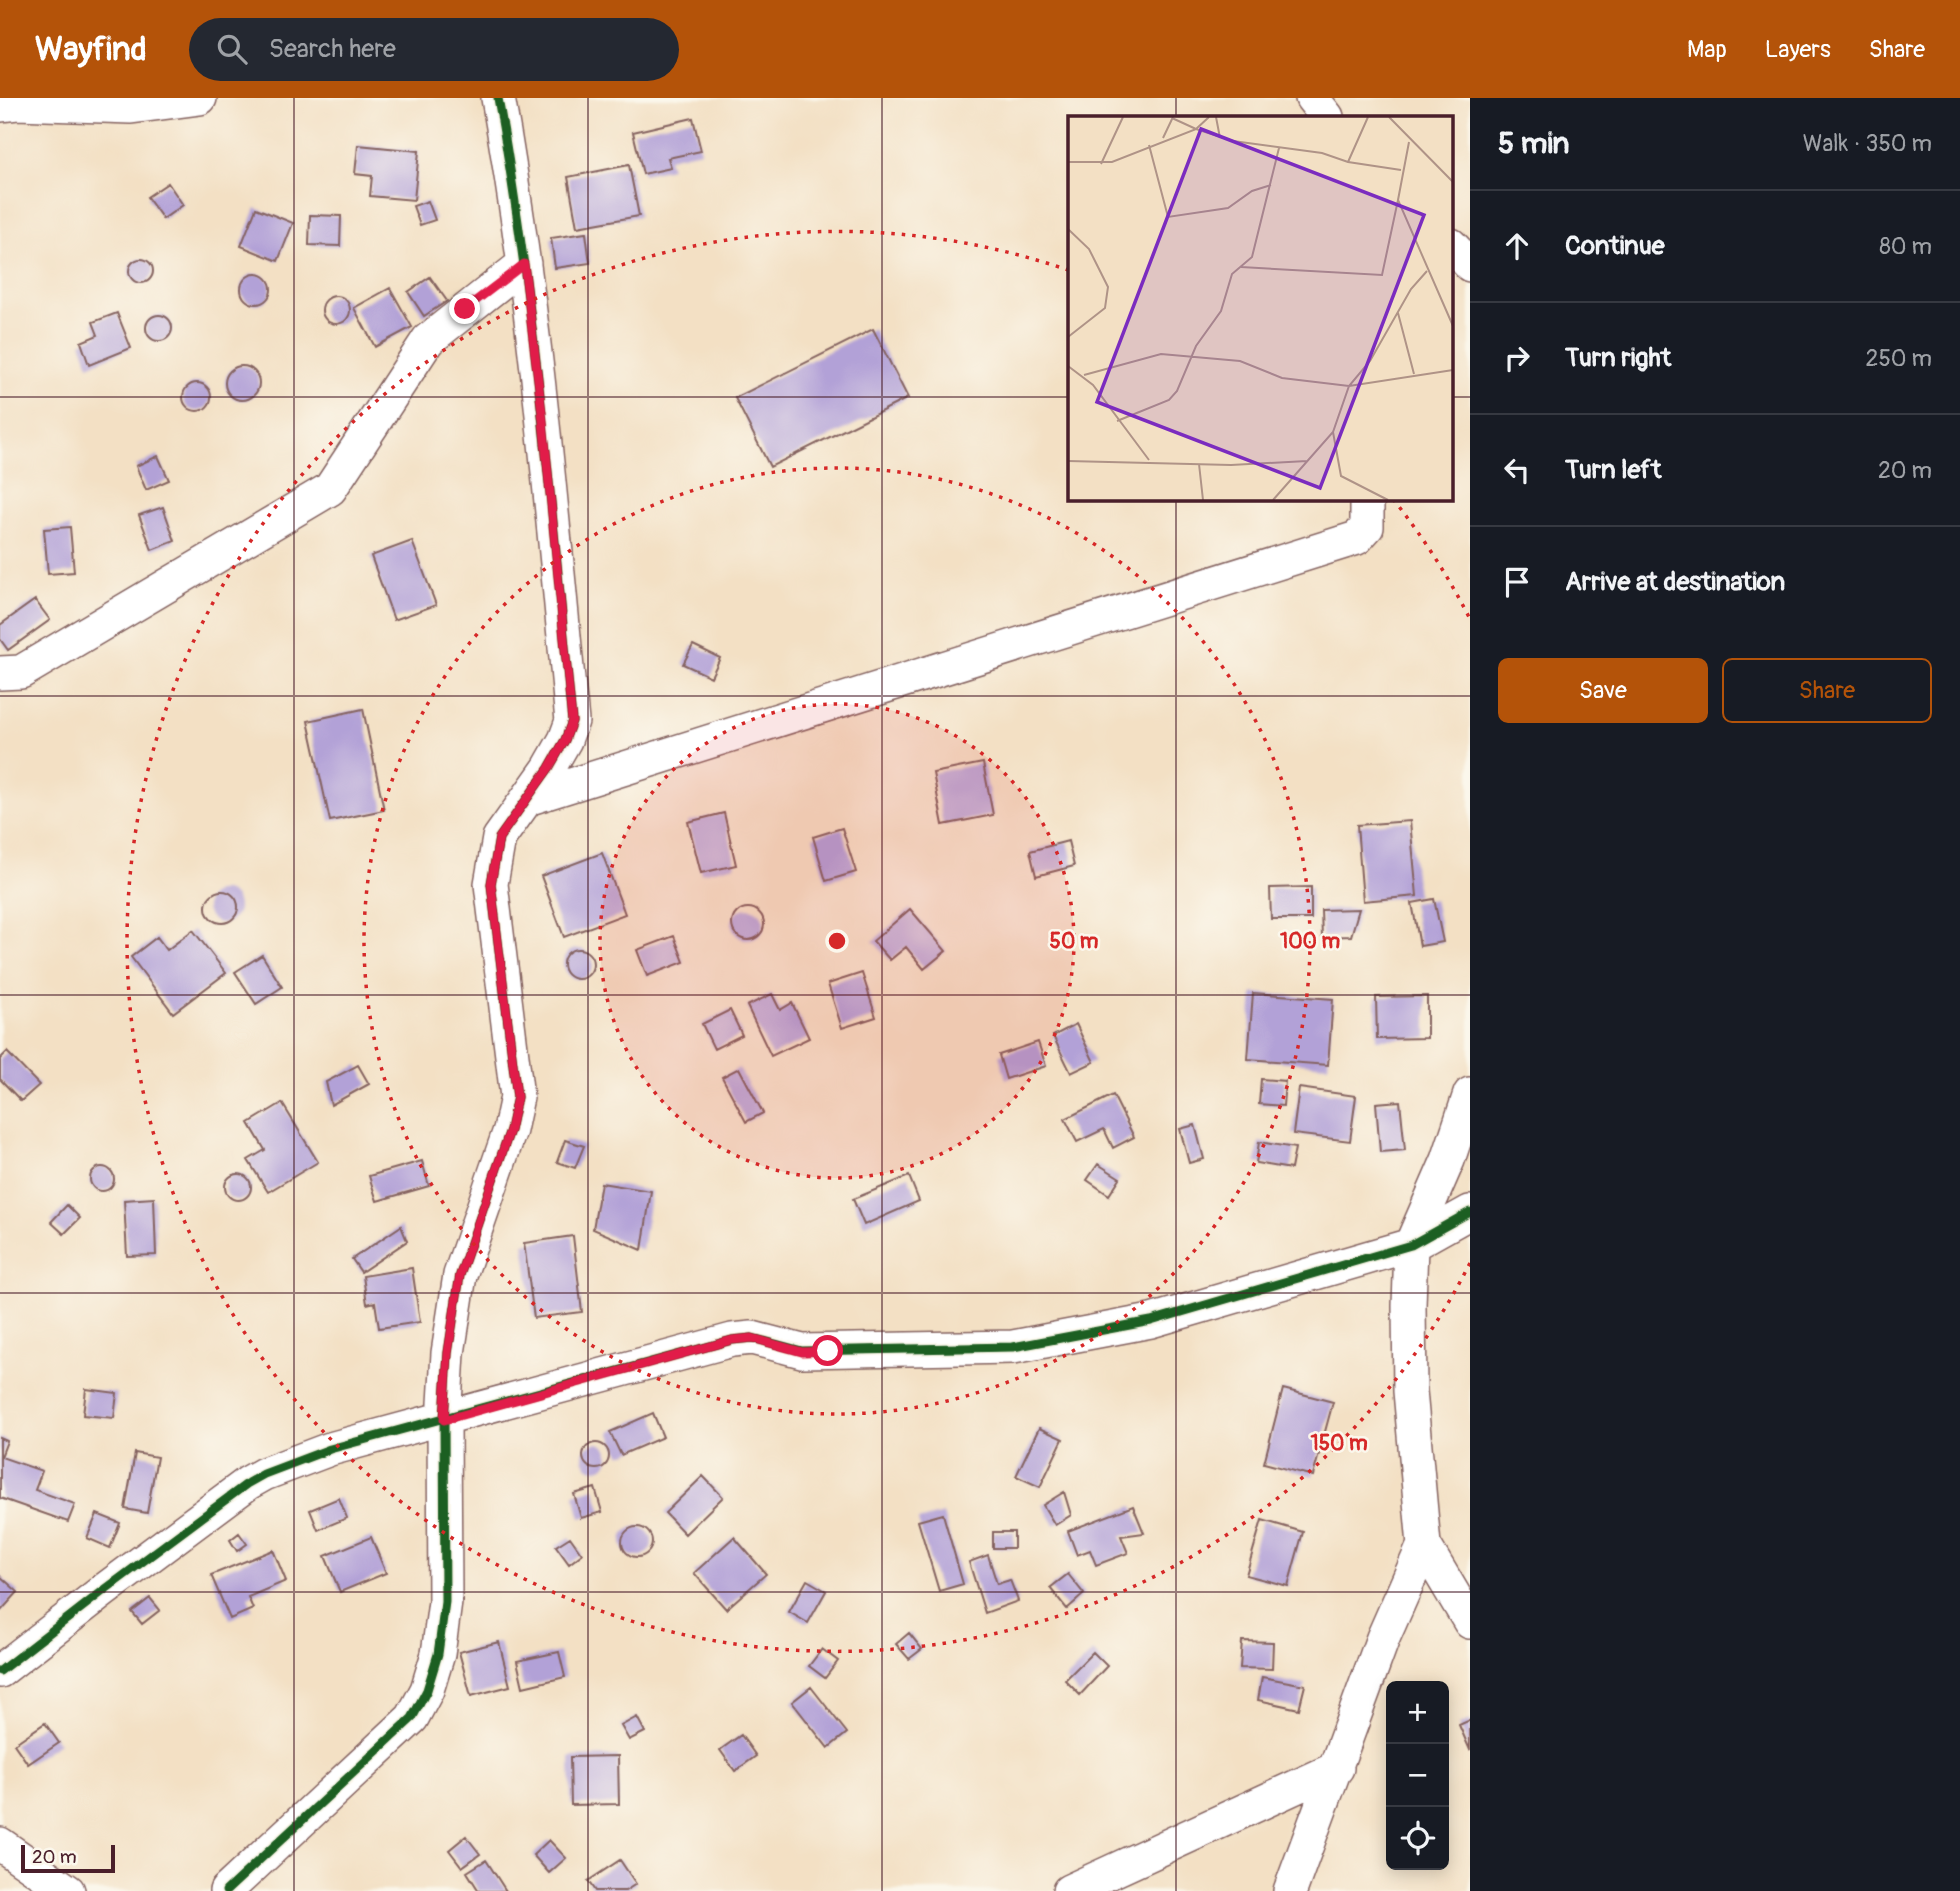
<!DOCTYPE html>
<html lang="en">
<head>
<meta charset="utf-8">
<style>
	:root { --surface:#171b24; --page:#242831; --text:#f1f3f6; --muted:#9ea1a6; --line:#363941; --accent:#b45309 }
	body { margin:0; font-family:Pangolin,sans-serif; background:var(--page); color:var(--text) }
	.controls { position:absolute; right:21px; bottom:21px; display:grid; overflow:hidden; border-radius:10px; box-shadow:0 4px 18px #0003 }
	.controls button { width:63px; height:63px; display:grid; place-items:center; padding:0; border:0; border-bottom:2px solid var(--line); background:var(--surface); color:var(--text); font:35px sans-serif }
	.scale { position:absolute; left:21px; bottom:18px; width:94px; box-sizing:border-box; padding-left:7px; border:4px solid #4a1f2b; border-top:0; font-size:19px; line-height:24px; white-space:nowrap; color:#4a1f2b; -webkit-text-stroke:5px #fbf7ec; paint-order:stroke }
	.stop { position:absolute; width:21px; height:21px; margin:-16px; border:5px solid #e11d48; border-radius:50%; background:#fff }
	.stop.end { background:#e11d48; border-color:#fff; box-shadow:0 2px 7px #0008 }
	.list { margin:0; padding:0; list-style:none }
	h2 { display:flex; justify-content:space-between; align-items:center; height:91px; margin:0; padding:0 28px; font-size:30px }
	h2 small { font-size:23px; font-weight:400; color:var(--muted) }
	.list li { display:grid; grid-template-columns:46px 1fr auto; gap:21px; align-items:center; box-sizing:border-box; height:112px; padding:0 28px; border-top:2px solid var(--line) }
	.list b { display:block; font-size:26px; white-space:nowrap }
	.list em { font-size:23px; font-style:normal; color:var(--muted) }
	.actions { display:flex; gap:14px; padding:21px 28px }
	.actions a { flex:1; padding:16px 0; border:2px solid var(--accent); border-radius:10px; text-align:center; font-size:24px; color:var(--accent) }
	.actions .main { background:var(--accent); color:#fff }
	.icon { flex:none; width:38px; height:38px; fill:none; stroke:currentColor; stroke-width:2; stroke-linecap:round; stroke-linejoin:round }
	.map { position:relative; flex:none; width:1470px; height:1793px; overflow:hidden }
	header { display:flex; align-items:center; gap:42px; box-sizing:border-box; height:98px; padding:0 35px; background:var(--accent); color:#fff }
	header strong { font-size:33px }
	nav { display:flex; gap:38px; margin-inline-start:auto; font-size:24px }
	.search { width:490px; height:63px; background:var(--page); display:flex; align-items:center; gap:18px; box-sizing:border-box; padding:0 24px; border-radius:38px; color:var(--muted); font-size:26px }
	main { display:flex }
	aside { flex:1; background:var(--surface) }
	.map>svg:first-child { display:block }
</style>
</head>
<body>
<header>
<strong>Wayfind</strong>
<div class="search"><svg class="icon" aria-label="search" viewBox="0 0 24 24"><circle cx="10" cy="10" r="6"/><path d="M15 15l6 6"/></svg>Search here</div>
<nav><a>Map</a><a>Layers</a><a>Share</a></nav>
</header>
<main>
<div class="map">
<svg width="1470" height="1793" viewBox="0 0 1470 1793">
	<rect width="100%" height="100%" fill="#fbf7ec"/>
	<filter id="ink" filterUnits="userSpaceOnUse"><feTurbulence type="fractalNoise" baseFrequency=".0143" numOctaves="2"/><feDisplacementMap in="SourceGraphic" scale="14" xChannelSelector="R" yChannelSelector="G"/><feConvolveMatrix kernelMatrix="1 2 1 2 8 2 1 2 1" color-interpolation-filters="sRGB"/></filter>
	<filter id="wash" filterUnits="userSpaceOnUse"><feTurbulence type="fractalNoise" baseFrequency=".00686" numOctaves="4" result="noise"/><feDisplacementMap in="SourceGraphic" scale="28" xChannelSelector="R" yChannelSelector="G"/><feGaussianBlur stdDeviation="1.57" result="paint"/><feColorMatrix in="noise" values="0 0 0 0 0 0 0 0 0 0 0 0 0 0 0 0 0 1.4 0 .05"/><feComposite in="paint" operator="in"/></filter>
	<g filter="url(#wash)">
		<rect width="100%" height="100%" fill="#f3e0c4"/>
		<g id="blocks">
			<path fill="#b2a1d7" d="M693,20L701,53L668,60L671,70L643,76L633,34Z
				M358,47L419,53L414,102L370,98L372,78L355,76Z
				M629,67L639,118L577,129L568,79Z
				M168,85L183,107L163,121L147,99Z
				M428,103L435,122L420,127L413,108Z
				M256,110L293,125L278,163L241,148Z
				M310,117L341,118L340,148L309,147Z
				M586,135L590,165L555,170L551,140Z
				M129 173a12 12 0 1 1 24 0a12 12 0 1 1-24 0Z
				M241 191a15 15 0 1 1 30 0a15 15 0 1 1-30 0Z
				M430,179L447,203L424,218L408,194Z
				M390,190L412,229L375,249L354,210Z
				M322 212a14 14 0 1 1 28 0a14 14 0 1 1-28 0Z
				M117,215L131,250L89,267L81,244L98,237L93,224Z
				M146 230a13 13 0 1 1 26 0a13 13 0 1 1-26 0Z
				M873,231L908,300L770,369L735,300Z
				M225 285a17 17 0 1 1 34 0a17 17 0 1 1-34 0Z
				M183 299a14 14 0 1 1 28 0a14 14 0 1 1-28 0Z
				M158,358L169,382L146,392L136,368Z
				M163,409L175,443L152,452L139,417Z
				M70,429L74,474L48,476L44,431Z
				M412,443L436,507L394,522L371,458Z
				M35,502L50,522L8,552L0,541V527Z
				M693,547L720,560L711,579L683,566Z
				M363,611L384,712L330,723L308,623Z
				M983,665L993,717L943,727L933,675Z
				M724,715L736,767L701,775L688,724Z
				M1410,723L1417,798L1363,803L1357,727Z
				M842,730L856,774L826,783L813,739Z
				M1068,743L1074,768L1036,778L1030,753Z
				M602,755L625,816L564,839L541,778Z
				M1311,789V821H1271L1270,790Z
				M206 809a16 16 0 1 1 32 0a16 16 0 1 1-32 0Z
				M1434,801L1443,844L1420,848L1412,805Z
				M732 826a16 16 0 1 1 32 0a16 16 0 1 1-32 0Z
				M910,811L946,853L924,871L906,849L890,862L873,843Z
				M1359,811L1351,838L1322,839L1321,812Z
				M193,832L226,875L173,915L131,859L157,839L167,852Z
				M674,838L684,864L647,878L637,852Z
				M563 866a15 15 0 1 1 30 0a15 15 0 1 1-30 0Z
				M262,857L282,889L256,906L235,874Z
				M862,875L876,919L842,930L828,886Z
				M1253,895L1333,901L1328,967L1248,961Z
				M772,896L780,912L792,905L809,940L771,958L747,908Z
				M1427,898V940L1377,941L1376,899Z
				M730,912L742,937L714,951L702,926Z
				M1076,926L1094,964L1071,975L1053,938Z
				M1038,944L1046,968L1006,981L999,957Z
				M7,954L39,987L21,1003L0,981V961Z
				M358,967L369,986L331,1007L326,984Z
				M739,970L763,1015L746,1024L722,979Z
				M1261,981L1285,983L1283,1008L1259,1006Z
				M1299,990L1356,998L1350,1043L1293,1036Z
				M1113,997L1134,1039L1113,1050L1104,1031L1077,1044L1065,1021Z
				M1400,1003L1405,1052L1380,1054L1376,1005Z
				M282,1005L318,1064L268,1094L248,1062L265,1052L249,1025Z
				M1195,1027L1204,1061L1189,1065L1180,1031Z
				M565,1042L584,1048L575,1070L557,1064Z
				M1259,1044L1295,1050L1291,1071L1256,1065Z
				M422,1063L429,1088L377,1103L369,1078Z
				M1098,1066L1120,1080L1109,1097L1087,1082Z
				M90 1081a12 12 0 1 1 24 0a12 12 0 1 1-24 0Z
				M225 1089a13 13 0 1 1 26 0a13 13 0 1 1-26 0Z
				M909,1078L919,1103L864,1127L853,1101Z
				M601,1085L651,1093L642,1152L593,1131Z
				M154,1100L156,1157L127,1158L124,1102Z
				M67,1107L80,1120L64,1136L51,1124Z
				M401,1128L407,1143L361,1174L352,1161Z
				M573,1138L582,1214L534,1220L524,1145Z
				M412,1170L420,1224L379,1230L375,1204L367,1206L363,1178Z
				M86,1291L117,1295L114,1320L83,1317Z
				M1283,1291L1333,1304L1313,1378L1264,1365Z
				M653,1315L663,1339L621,1357L610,1334Z
				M1039,1330L1063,1341L1040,1389L1016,1378Z
				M0,1340L7,1343L1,1359L42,1373L35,1392L75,1406L68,1424L0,1400Z
				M583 1358a13 13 0 1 1 26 0a13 13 0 1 1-26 0Z
				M135,1355L157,1359L147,1415L125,1411Z
				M703,1378L723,1399L685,1436L665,1415Z
				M595,1390L602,1414L581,1420L574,1396Z
				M1064,1394L1071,1417L1055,1427L1043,1407Z
				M339,1400L347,1420L318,1432L310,1412Z
				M1133,1408L1144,1435L1121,1438L1128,1455L1096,1467L1090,1452L1077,1457L1068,1433Z
				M97,1416L120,1425L110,1450L87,1440Z
				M943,1416L963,1486L939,1493L918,1423Z
				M1262,1422L1303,1434L1288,1488L1246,1477Z
				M622 1444a15 15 0 1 1 30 0a15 15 0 1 1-30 0Z
				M993,1434H1014V1450H993Z
				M239,1435L247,1446L237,1453L230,1442Z
				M371,1439L386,1475L340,1494L325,1458Z
				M570,1439L582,1456L569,1466L556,1448Z
				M734,1439L766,1476L726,1511L694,1475Z
				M273,1452L286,1483L248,1499L253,1511L230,1521L211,1477Z
				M988,1457L997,1486L1010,1482L1018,1503L985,1515L969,1464Z
				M1068,1476L1084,1496L1067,1511L1050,1490Z
				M0,1478L18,1494L0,1514Z
				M807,1482L826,1493L808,1525L789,1514Z
				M150,1500L160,1512L142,1526L132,1514Z
				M909,1535L922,1551L909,1561L896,1546Z
				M1242,1543L1273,1544L1272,1571L1240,1570Z
				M499,1544L510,1588L471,1598L459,1554Z
				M822,1551L838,1563L825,1580L809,1568Z
				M559,1554L565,1579L523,1589L517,1563Z
				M1093,1554L1107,1568L1080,1597L1065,1582Z
				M1262,1579L1305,1587L1299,1611L1258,1602Z
				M811,1589L847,1635L828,1650L792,1604Z
				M637,1619L645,1634L629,1642L621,1628Z
				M1470,1622V1652L1459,1627Z
				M45,1625L59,1645L28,1666L14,1646Z
				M741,1637L756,1658L735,1673L720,1652Z
				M618,1658L619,1706L571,1707L570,1659Z
				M466,1738L480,1756L462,1769L449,1752Z
				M549,1742L566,1760L549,1775L533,1757Z
				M486,1762L506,1793H479L467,1774Z
				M620,1762L636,1786L625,1793H595L588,1783Z"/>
		</g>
	</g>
	<g filter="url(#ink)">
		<use href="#blocks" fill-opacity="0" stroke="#856361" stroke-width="2"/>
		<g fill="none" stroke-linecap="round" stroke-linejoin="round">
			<g stroke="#856361" stroke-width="36">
				<path id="minor" d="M1312,0L1327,19
					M0,7L17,5L131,9L200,0
					M1451,147L1470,167
					M0,575L21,574L330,391L428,242L524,166
					M530,700L1357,440L1367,429V401
					M1424,1447L1470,1524
					M0,1573L103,1493L248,1385L264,1376L330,1351L732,1242L752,1240L802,1253L1013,1249L1151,1223L1411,1147L1470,1114
					M0,1746L68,1793
					M226,1793L412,1620L427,1592L438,1556L445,1504L444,1322L448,1255L460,1177L510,1032L517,999L491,786L499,740L549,670L565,642L572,623C552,415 535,206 498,0
					M1069,1793L1337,1670
					M1290,1793L1383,1540L1424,1447L1410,1293L1409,1208L1411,1147L1448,1062L1470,996"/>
			</g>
			<use href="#minor" stroke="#fff" stroke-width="33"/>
			<g stroke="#fbf7ec" stroke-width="13">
				<path id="cycleway" d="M0,1573L103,1493L248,1385L264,1376L330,1351L732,1242L752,1240L802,1253L1013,1249L1151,1223L1411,1147L1470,1114
					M226,1793L412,1620L427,1592L438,1556L445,1504L444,1322L448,1255L460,1177L510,1032L517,999L491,786L499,740L549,670L565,642L572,623C552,415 535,206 498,0"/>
			</g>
			<use href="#cycleway" stroke="#1b5e20" stroke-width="9"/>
		</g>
	</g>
	<g fill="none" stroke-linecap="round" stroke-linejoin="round" filter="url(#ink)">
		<path stroke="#e11d48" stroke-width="9" d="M465,211L524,166L543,323L572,623L565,642L549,670L499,740L491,786L517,999L510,1032L460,1177L448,1255L444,1322L732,1242L752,1240L802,1254L828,1253"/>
	</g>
	<path fill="none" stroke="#4a1f2b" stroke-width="2" stroke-opacity="0.55" d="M294,0V1793M588,0V1793M882,0V1793M1176,0V19M0,299H1069M1451,299H1470M1176,401V1793M0,598H1470M0,897H1470M0,1195H1470M0,1494H1470"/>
	<circle cx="837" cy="843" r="237" fill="#d62828" fill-opacity=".12"/>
	<g fill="none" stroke="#d62828" stroke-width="3.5" stroke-dasharray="3.5 7">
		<circle cx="837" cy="843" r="237"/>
		<circle cx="837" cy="843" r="473"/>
		<path d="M1470 1165A710 710 0 1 1 1068 172M1393 401A710 710 0 0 1 1470 521"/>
	</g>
	<g transform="translate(1068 18)">
		<rect width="385" height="385" fill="#f3e0c4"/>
		<path fill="none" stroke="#af9387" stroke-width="2" d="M148,1L152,22M321,1L385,66M104,2L128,13L141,1M95,22L105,1M341,26L330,84L385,210M81,29L100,101L160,92L184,75L203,69M0,46H44L128,13L165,25L254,37L280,46L333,54M280,46L300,1M33,48L55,1M0,113L21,133L40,171L37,192L0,221M173,151L314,159L330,84M330,197L346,258M0,250L25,269L81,344M16,259L93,238L172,245L214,262L281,270L385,254M49,305L101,284L109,275L128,230L153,195L164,158L184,141L211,32M265,316L273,360L320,384M0,345L163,349L239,345M131,348L135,384M205,384L265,316L281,270L302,245L343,173L359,155"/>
		<path fill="#7b2cbf" fill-opacity="0.15" stroke="#7b2cbf" stroke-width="3.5" d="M133,13L356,99L252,372L29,286Z"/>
		<rect width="385" height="385" fill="none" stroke="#4a1f2b" stroke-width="3.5"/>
	</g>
	<circle cx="837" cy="843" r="10" fill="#d62828" stroke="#fbf7ec" stroke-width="3.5"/>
	<g font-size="21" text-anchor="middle" font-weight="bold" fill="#d62828" stroke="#fbf7ec" stroke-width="5" stroke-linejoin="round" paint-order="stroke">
		<text x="1074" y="850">50 m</text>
		<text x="1310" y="850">100 m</text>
		<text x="1339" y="1352">150 m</text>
	</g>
</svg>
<div class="controls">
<button>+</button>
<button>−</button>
<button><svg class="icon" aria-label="locate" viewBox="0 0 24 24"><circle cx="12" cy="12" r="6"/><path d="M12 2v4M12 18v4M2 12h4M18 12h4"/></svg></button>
</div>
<div class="scale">20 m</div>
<div class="stop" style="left:828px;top:1253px"></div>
<div class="stop end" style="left:465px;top:211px"></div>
</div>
<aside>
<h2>5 min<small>Walk · 350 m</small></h2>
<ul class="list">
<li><svg class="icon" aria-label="ahead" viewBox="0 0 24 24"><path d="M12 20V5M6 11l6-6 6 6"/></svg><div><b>Continue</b></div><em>80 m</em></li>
<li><svg class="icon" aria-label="right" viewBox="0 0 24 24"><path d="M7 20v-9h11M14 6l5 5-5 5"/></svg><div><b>Turn right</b></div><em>250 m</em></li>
<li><svg class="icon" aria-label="left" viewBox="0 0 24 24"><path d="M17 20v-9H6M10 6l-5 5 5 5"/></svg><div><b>Turn left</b></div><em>20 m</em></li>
<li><svg class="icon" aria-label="arrive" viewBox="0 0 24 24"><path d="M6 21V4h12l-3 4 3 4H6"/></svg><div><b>Arrive at destination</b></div></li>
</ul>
<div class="actions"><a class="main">Save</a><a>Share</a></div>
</aside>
</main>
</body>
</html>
